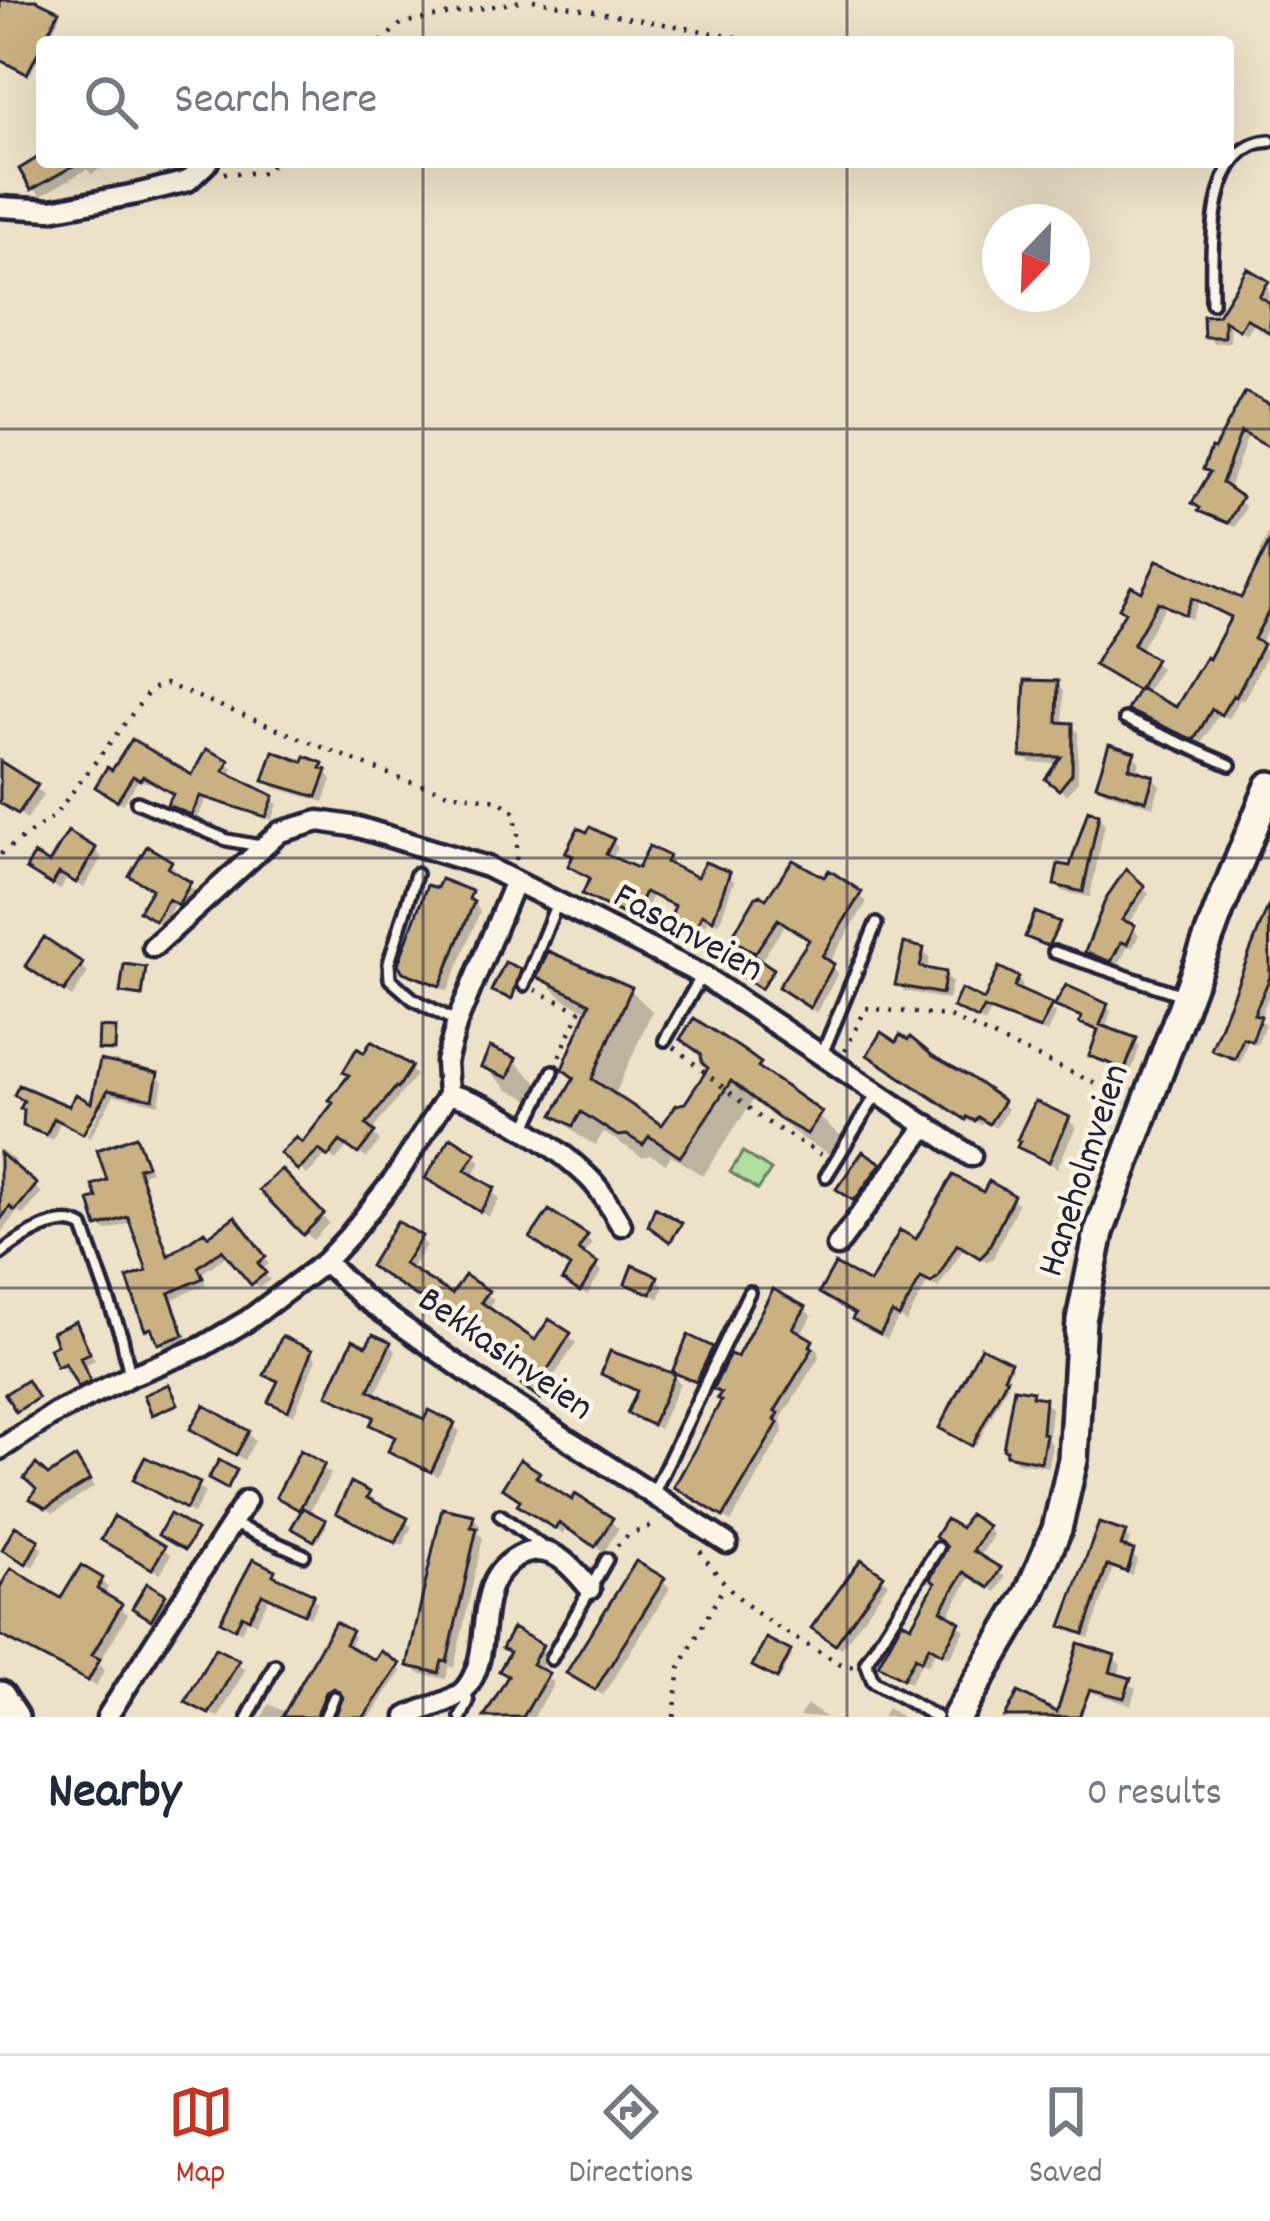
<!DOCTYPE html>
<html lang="en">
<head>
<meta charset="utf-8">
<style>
	:root { --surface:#fff; --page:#f2f2f3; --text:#1f2937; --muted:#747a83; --line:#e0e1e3; --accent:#c8321e }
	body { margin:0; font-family:Dekko,sans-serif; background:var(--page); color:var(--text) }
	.compass { position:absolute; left:982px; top:204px; width:108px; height:108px; border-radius:50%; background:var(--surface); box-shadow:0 12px 48px #0002; rotate:203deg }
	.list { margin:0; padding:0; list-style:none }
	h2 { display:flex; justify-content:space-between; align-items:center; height:156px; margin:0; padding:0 48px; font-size:51px }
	h2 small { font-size:39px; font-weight:400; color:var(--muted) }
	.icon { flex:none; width:66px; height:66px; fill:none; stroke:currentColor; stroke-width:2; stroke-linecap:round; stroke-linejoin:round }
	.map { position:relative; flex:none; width:1270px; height:1717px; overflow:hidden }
	.search { position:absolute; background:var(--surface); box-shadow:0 12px 48px #0002; left:36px; right:36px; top:36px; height:132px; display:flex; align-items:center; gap:30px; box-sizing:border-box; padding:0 42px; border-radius:12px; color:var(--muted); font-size:45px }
	.sheet { height:336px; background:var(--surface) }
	nav { display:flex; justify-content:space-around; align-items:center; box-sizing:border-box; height:168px; border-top:3px solid var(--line); background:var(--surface); font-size:33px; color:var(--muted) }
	nav a { display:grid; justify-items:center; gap:6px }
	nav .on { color:var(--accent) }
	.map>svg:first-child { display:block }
</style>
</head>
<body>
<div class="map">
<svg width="1270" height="1717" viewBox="0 0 1270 1717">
	<rect width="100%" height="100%" fill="#ede1c7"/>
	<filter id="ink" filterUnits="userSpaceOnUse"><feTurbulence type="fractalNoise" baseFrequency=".00833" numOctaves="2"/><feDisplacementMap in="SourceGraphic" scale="24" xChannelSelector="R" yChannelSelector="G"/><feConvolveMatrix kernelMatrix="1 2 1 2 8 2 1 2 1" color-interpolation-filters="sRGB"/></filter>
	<g filter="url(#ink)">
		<path fill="#afde9d" stroke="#68806c" stroke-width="3" d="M743,1152L771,1170L758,1190L730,1172Z"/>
		<path fill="#0003" fill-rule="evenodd" d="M1,0H29L60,16L47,42H42V51L30,74L0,59Z
			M42,159V162L108,164L92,174L87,169L41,196L34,188Z
			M1267,283L1270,295L1265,303L1270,306V333L1253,322L1246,334L1229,323L1230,342L1214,343L1207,336L1220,318Z
			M1270,409V449L1248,436L1228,491L1246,507L1235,527L1209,517L1196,503L1212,474L1206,468L1215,452Z
			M1270,529V624L1260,645L1268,653L1243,701L1240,699L1228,719L1219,714L1201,744L1137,716L1130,710L1141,692L1105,671L1159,564L1243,602L1263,555L1260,552ZM1199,602L1233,619L1210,663L1177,711L1145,694L1161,668L1139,652L1165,607L1191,619Z
			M1056,684L1063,691V725L1072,726L1078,732V781L1067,795L1056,786L1061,763H1031L1024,756Z
			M133,743L193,780L227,763L233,768L229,777L278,804L272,820L206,799L197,818L176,810L171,804L175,795L149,779L147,783L139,779L123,804L104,792Z
			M1133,755L1140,762L1137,773L1153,778L1160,786L1153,807L1106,792L1099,785Z
			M0,764L44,794L27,819L0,802Z
			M322,765L332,780L324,802L273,787L266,780L305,766Z
			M1098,816L1105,824L1090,897L1064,892L1057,885L1072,869Z
			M612,841L618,847L611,860L640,872L668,858L674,864L672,868L698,881L728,875L734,881L719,924L709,917L696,946L668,931L678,908L652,896L638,922L592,899L586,893L593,880L571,866L575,858L569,852Z
			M94,850L102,857L84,888L67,878L60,890L37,875Z
			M170,864L176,870L173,875L196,891L185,909L175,903L162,925L149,917L155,891L139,881Z
			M1127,873L1149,894L1127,925L1139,934L1133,948L1128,946L1118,966L1088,951Z
			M829,874L867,902L828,964L838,973L817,1013L788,993L812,941L786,923L763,958L742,944L767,903L825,881Z
			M470,894L480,912L448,991L409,976L402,968Z
			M1260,936L1270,940V993L1259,1019L1265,1024L1257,1045L1248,1041L1240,1063L1214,1050Z
			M923,951L930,958L927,971L945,975L952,982L948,1000L905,991L898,984Z
			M81,965L88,973L72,997L36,973Z
			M145,970L144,997L126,995L123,992Z
			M540,976L630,990L652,1011L614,1097L663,1129L687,1105L711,1069L683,1039L759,1066L841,1136L829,1154L803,1139L753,1100L703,1176L671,1155L666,1164L651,1155L642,1157L603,1132L596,1145L579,1136L557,1115L576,1081L565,1071L590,1012L562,998Z
			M1017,979L1023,985L1020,993L1056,1013L1047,1033L990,1012L985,1023L956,1006L986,1004Z
			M1058,1005L1106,1006L1111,1011L1105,1030L1140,1046L1131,1072L1098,1060L1092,1055L1101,1032L1088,1028L1084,1019Z
			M897,1046L1002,1104L1008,1109L996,1128L984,1121L981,1125L974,1120L972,1123L876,1060Z
			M365,1057L410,1069L416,1075L371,1132L380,1141L366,1158L348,1145L336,1161L327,1154L307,1175L284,1153L302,1147L337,1103Z
			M515,1061L538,1084L532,1100L508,1090L484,1066Z
			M102,1064L157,1075L163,1082L159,1104L114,1095L90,1138L86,1136L102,1107H95L81,1133L60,1122L53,1140L26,1124V1102L17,1095L71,1110L93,1107Z
			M1068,1120L1076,1127L1057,1168L1021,1147Z
			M135,1139L151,1171L142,1174L171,1258L240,1226L269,1264L262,1270L270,1280L259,1288L229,1254L202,1273L206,1284L173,1299L188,1341L166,1349L148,1328L151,1273L133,1222L106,1231L100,1225L101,1199Z
			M0,1149L14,1160L10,1165L42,1193L23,1215L18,1211L0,1234Z
			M474,1155L481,1162L472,1177L500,1198L488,1217L436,1184Z
			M864,1155L882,1168L858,1201L840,1188Z
			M281,1174L329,1223L313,1240L264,1190Z
			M984,1197L1012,1198L1018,1204L993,1258L987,1262L964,1248L938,1288L928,1282L906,1322L899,1317L887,1339L862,1324L871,1287L917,1243Z
			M420,1238L426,1245L410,1271L452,1298L487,1294L494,1300L487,1310L536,1344L550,1323L576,1343L551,1381L538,1376L551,1389L545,1399L524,1385L534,1370L373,1266Z
			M586,1238L592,1244L583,1257L602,1271L587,1295L572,1285L573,1268L540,1244Z
			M657,1278L664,1286L659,1299L629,1283Z
			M804,1309L812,1316L800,1335L819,1350V1357L781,1419L783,1432L731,1522L678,1486L724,1401L716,1389Z
			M75,1325L95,1360L85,1365L95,1389L87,1393L72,1370L67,1372L60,1365Z
			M389,1345L396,1351L375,1396L426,1424L453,1425L460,1432L438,1476L399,1457L392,1450L398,1439L381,1431L374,1424L377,1419L331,1394Z
			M711,1349L717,1355L702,1386L676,1371Z
			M310,1352L316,1359L294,1415L272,1401L280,1383L268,1374Z
			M1009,1365L1012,1367L1005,1381L1008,1384L976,1446L945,1430Z
			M604,1374L673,1376L680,1383L659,1429L630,1413L639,1393Z
			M1032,1393L1051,1408L1048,1440L1052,1444L1048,1467L1017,1462L1009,1454Z
			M194,1428L248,1434L255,1441L244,1460Z
			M301,1454L331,1474L308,1514L327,1525L317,1542L297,1531L303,1513L280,1496Z
			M81,1466L94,1487L54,1513L40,1505L48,1478Z
			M538,1474L545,1481L543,1485L573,1504L576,1499L619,1528L604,1552L567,1528L563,1534L528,1512L523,1501L513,1495Z
			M137,1479L198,1485L205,1493L194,1514Z
			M369,1494L375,1500L373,1504L412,1526L403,1546L339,1512Z
			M473,1517L480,1525L478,1533L483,1538L454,1668L449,1666L446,1679L418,1673L410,1665Z
			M987,1528L993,1535L979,1558L1005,1577L996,1592L971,1576L947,1617L965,1630L949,1658L936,1650L928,1665L922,1662L910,1683L888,1671L882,1665L912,1630L962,1532Z
			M1124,1534L1130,1540L1126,1551L1138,1559L1132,1575L1113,1569L1089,1638L1070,1631L1065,1626Z
			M104,1539L163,1548L171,1555L160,1574Z
			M37,1543L43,1548L33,1567L11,1555Z
			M273,1573L318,1602L310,1617L269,1598L256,1623L248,1618L241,1632L230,1626Z
			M882,1578L888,1583L842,1648L821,1634Z
			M101,1581L108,1588L103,1596L128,1614L99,1663L105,1669L96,1686L23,1645L21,1647L0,1630V1596L62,1602Z
			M663,1581L670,1588L603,1695L577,1680L570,1672Z
			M164,1596L167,1599L155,1620L138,1611Z
			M350,1634L354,1637L348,1649L376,1664L402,1670L370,1717H338L346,1697L342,1691L330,1696L321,1717H262L269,1704L287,1713Z
			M541,1647L548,1655L539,1671L554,1683L534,1717H487Z
			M790,1654L792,1656L780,1679L758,1668Z
			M1114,1658L1121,1665L1117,1677L1136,1688L1131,1705L1093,1693L1086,1686Z
			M237,1662L245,1670L219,1717L196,1708L189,1701Z
			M807,1705L825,1716V1717H799Z
			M887,1708L902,1717H882Z"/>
		<path fill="#cab181" stroke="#22223b" stroke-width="3" d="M0,0H36L59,11L27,74L0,60Z
			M42,155V162H80L31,190L19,169Z
			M1247,268L1269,281L1259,296L1270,303V333L1246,318L1239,330L1224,320V337H1204L1203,316L1218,315Z
			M1245,392L1270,405V448L1241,432L1222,483L1242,497L1228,523L1198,511L1200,508L1192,503L1210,472L1203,469L1211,448L1214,449Z
			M1270,541V609L1254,639L1263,644L1236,697L1233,695L1221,715L1212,709L1194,740L1127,710L1139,688L1176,707L1206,657L1209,659L1231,617L1192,598L1185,615L1158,602L1133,645L1156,659L1138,691L1094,665L1125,612L1119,608L1131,586L1142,592L1157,560L1241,598Z
			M1025,680L1058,681L1057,722L1073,723L1072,774L1059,790L1045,779L1061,757H1021Z
			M132,739L192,775L206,749L229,760L224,771L274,796L266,817L200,796L191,815L167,805L173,794L143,776L140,780L133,776L117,801L95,787L107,767L112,770Z
			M1109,744L1135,752L1129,768L1154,776L1146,801L1096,785Z
			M273,751L303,762L305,756L323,763L321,768L327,770L317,797L263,781Z
			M0,761L38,785L18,814L0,803Z
			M1088,810L1099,814L1083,892L1054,885L1058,864L1070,866Z
			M590,827L614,839L606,854L638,868L649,846L669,856L666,862L697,877L705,862L730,872L713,920L702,914L690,942L664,932L675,906L645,892L632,918L582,894L590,878L568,866L573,856L565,853L578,828L587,832Z
			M68,831L96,848L76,883L59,873L52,885L26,869L34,854L49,863Z
			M147,846L172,861L168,868L191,882L178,905L168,899L155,921L139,911L152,889L129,876Z
			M793,860L824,877L829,870L862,892L822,956L834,964L810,1008L778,987L809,940L778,919L755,953L731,938L755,898L760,895L766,899Z
			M1126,869L1145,886L1122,920L1135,925L1127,944L1121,942L1111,962L1085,952L1106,898Z
			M441,879L472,891L469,899L474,902L440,986L403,972L398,964L427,885L437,888Z
			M1269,904L1270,977L1254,1014L1261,1016L1252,1041L1243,1038L1235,1059L1211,1050Z
			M1035,912L1060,922L1048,946L1025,937Z
			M44,937L83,963L64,992L25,966Z
			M904,943L924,948L920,967L946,972L942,994L895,985Z
			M548,951L632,987L592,1079L662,1125L676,1105L685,1103L708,1068L702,1063L701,1054L680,1039L694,1018L743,1050L761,1063L758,1067L822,1112L807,1134L778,1118L731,1081L680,1157L649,1136L643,1145L627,1135L618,1136L581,1112L573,1126L553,1115L574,1078L562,1069L590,1003L537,977Z
			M752,954L774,969L761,989L739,975Z
			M505,962L521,969L512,999L491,991Z
			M124,964L146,967L142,996L120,993Z
			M999,967L1019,977L1014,987L1052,1004L1040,1029L984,1008L978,1019L953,1007L961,989L984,1000Z
			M1066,985L1108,1004L1100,1025L1137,1038L1125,1069L1089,1056L1098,1030L1079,1023L1082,1017L1054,1006Z
			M99,1027L116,1028L115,1051L98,1050Z
			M881,1032L896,1042L900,1035L908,1040L910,1037L933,1056L969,1076L1004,1101L989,1124L978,1117L975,1121L967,1117L966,1120L867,1055Z
			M371,1041L412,1066L398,1088L396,1087L366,1125L375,1132L358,1154L340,1141L328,1157L319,1150L298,1171L280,1153L296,1137L302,1143L333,1103L329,1100L349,1075L343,1072L357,1048L364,1053Z
			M490,1047L516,1058L508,1078L481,1067Z
			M100,1060L158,1073L153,1099L108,1090L83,1134L54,1118L46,1135L23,1126L24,1110L20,1109L24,1101L14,1095L19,1085L69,1106L76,1094L91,1103Z
			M1035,1101L1070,1117L1049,1162L1017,1147L1020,1141L1017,1140Z
			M136,1136L147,1165L138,1168L168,1256L204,1231L208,1236L235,1216L266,1257L258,1263L266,1273L251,1285L222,1250L198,1267L203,1278L169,1293L184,1335L158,1344L151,1328L145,1330L127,1278L147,1271L128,1217L97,1227L89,1200L97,1198L92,1185L107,1180L97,1150Z
			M451,1137L476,1153L465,1170L495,1188L480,1212L425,1178Z
			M863,1151L881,1163L854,1201L836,1189Z
			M0,1153L37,1184L15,1211L10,1207L0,1220Z
			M281,1169L324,1214L303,1235L259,1190Z
			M953,1175L983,1192L989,1181L1014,1195L987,1251L980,1258L957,1244L938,1277L931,1283L921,1278L899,1317L892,1313L880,1334L852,1319L855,1314L819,1293L835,1264L870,1283L900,1230L916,1239Z
			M655,1207L682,1223L670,1242L648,1226Z
			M549,1210L588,1235L578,1250L598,1263L580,1292L562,1280L570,1267L530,1238Z
			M397,1221L422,1236L404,1264L452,1294L465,1275L489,1291L481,1302L535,1340L549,1319L571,1333L543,1377L370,1266Z
			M632,1265L658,1276L651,1294L625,1284Z
			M773,1289L806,1307L793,1328L813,1340L810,1346L813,1348L775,1411L779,1413L775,1420L778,1423L723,1517L674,1487L721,1401L717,1398L721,1393L713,1389L730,1354L737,1357Z
			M76,1321L90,1353L80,1357L90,1381L78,1387L65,1363L57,1367L49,1348L57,1345L52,1332Z
			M373,1334L391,1342L369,1390L424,1419L429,1410L455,1423L431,1472L388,1451L395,1437L370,1425L374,1417L327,1395L353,1339L366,1346Z
			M688,1335L713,1347L696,1382L672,1372Z
			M282,1336L312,1350L288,1411L268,1402L278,1381L264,1375Z
			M981,1347L1011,1362L1004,1377L1007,1378L972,1446L939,1428Z
			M610,1351L675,1374L652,1425L627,1413L637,1391L601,1374Z
			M530,1371L551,1384L541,1399L521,1385Z
			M27,1380L38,1398L16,1412L5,1394Z
			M169,1384L178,1404L152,1415L144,1395Z
			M1014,1388L1033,1391L1032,1396L1045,1398L1042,1433L1046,1434L1041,1462L1006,1455L1007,1450L1003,1449Z
			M204,1405L249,1431L236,1455L190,1429Z
			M300,1450L325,1464L299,1510L276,1497Z
			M76,1457L90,1480L46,1508L30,1499L36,1489L24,1478L36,1464L48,1475Z
			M145,1457L200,1483L186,1509L133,1480Z
			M520,1459L540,1472L536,1477L572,1500L575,1494L613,1518L595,1547L559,1523L555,1529L517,1505L520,1500L502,1488Z
			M219,1460L237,1470L227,1489L208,1479Z
			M351,1482L370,1492L367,1498L408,1518L396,1543L336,1513Z
			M303,1508L326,1520L314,1541L291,1528Z
			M442,1508L474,1515L471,1527L477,1528L447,1662L442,1661L439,1673L407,1666Z
			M170,1514L197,1530L185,1550L158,1535Z
			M969,1514L988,1526L973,1551L1001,1568L989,1588L964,1572L941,1610L960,1622L942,1654L929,1646L921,1661L915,1657L903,1679L878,1665L902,1621L911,1626L935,1583L930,1579L947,1547L935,1537L946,1519L961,1528Z
			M114,1516L165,1546L152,1569L101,1540Z
			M1099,1523L1126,1532L1121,1546L1134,1550L1127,1572L1107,1565L1084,1634L1061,1626Z
			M15,1526L39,1540L26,1564L2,1550Z
			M253,1559L275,1570L273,1575L314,1594L304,1614L262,1594L249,1619L242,1615L235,1629L220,1621Z
			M861,1559L884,1575L835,1645L811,1628Z
			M636,1561L665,1578L595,1690L566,1673Z
			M81,1565L103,1578L97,1589L122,1604L92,1655L100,1659L88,1681L0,1635V1587L11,1568L61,1598Z
			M147,1583L166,1594L151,1620L132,1608Z
			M335,1622L352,1631L345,1644L375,1660L381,1651L400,1664L364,1717H335L343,1697L334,1688L326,1692L316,1717H282Z
			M513,1628L543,1645L532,1664L549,1673L523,1717H484L508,1676L499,1671L510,1652L502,1648Z
			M766,1638L791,1651L777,1679L752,1666Z
			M1078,1643L1115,1655L1110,1672L1131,1678L1124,1698L1090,1689L1079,1717H1005L1018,1692L1057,1712Z
			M215,1648L239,1660L209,1714L185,1702Z"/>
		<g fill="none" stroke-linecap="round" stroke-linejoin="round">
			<g stroke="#22223b" stroke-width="18">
				<path id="lane" d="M1212,303C1212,257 1205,144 1270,141
					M1125,719L1230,765
					M137,802L227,840L260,846
					M416,874L389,963L390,979L413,999L457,1022
					M1054,952L1182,995
					M524,985L557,903
					M665,1040L702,975
					M822,1054L876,924
					M524,1131L553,1071
					M826,1176L878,1092
					M0,1254C21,1238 58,1212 83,1227L122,1338L130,1376
					M652,1496L749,1292
					M500,1515L544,1548
					M231,1523L304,1555
					M551,1659L607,1559
					M248,1717L275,1665
					M325,1717L334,1697
					M461,1717L468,1702L464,1690
					M936,1717L873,1681L866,1662L938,1548"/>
			</g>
			<g stroke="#22223b" stroke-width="27">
				<path id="street" d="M0,207L51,210L136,194L188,181L208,162
					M153,947L280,832L319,821L358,827L487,867L702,975L971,1156
					M448,1095C486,1099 560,1149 588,1177C602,1190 611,1209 621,1225
					M837,1246L927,1125
					M325,1262L363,1298L501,1396L727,1543
					M0,1449L54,1414L130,1376L202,1347L248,1320L325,1262L349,1236L395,1178L448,1095L446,1062L457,1022L514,883
					M107,1717L246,1501
					M407,1717C424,1707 454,1703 466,1688C498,1648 466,1582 521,1555C551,1541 572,1567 590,1589"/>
			</g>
			<g stroke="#22223b" stroke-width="36">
				<path id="secondary" d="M0,1696L14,1717
					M957,1717L1029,1594L1057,1529L1073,1460L1081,1320L1099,1232L1219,910L1270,786"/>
			</g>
			<path stroke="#22223b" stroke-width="4.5" stroke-dasharray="3 9" stroke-linecap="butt" d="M533,0L763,42
				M381,42L402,23L527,0
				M224,173H263L275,162
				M0,854L54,816L151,689L166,684L401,779L448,793L498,800L514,812L518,832L516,863
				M535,990L580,1011L558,1059
				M674,1047L762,1119L825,1157
				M845,1051L866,1008L947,1016L1124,1096
				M617,1546L628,1535L658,1523
				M700,1551C741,1612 780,1629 841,1664L855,1667
				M674,1717L680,1667L724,1586"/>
			<use href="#lane" stroke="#fcf5e5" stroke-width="9"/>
			<use href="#street" stroke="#fcf5e5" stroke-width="18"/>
			<use href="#secondary" stroke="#fcf5e5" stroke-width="27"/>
		</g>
	</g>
	<path fill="none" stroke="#22223b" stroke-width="3" stroke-opacity="0.55" d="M423,0V42M847,0V42M423,162V1717M847,162V1717M0,429H1270M0,858H1270M0,1288H1270"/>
	<g text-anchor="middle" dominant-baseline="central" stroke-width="9" stroke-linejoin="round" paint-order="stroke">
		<g font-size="39" fill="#22223b" stroke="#fcf5e5">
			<text transform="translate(687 935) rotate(29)">Fasanveien</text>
			<text transform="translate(1086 1171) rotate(-72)">Haneholmveien</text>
			<text transform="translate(504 1356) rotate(35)">Bekkasinveien</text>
		</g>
	</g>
</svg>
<svg class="compass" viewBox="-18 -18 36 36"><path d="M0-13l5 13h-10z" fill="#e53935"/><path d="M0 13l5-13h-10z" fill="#747a83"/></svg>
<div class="search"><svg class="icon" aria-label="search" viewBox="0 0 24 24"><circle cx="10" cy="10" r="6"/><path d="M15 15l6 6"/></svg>Search here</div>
</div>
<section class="sheet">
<h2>Nearby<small>0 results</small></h2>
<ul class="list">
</ul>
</section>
<nav>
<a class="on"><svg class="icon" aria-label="map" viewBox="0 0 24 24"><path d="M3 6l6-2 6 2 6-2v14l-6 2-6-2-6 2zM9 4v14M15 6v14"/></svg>Map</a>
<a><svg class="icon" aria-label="directions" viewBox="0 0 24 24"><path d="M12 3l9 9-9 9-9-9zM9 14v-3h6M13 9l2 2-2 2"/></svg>Directions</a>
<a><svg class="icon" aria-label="saved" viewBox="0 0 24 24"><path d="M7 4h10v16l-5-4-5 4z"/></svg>Saved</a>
</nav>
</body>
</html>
